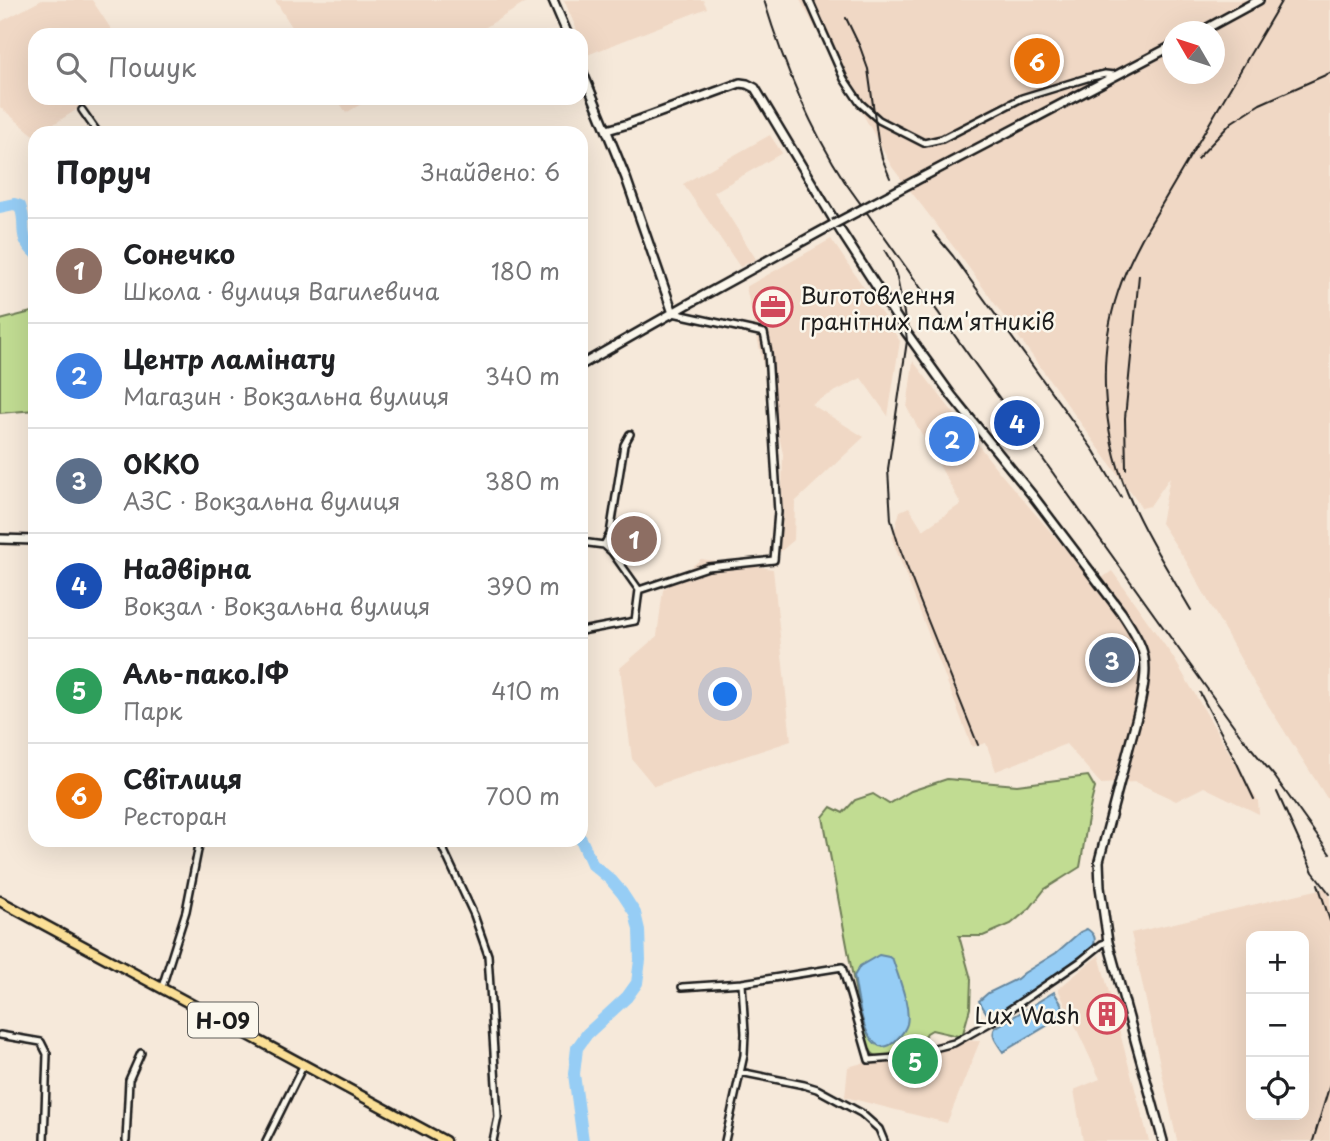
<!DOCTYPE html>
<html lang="uk">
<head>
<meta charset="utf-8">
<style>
	:root { --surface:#fff; --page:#f6f6f6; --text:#202124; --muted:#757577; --line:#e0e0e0; --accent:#d93025 }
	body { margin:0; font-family:"Playpen Sans",sans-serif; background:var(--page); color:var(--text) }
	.controls { position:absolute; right:21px; bottom:21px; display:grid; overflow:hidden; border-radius:14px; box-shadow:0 7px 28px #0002 }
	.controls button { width:63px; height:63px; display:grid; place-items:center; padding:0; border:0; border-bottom:2px solid var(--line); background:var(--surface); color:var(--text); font:35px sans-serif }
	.compass { position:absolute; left:1162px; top:21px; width:63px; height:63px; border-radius:50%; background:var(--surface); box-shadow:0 7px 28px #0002; rotate:309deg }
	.you { position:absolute; left:726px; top:695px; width:24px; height:24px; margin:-18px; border:5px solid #fff; border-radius:50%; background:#1a73e8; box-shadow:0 0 0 10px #1a73e833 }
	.badge { display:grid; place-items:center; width:46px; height:46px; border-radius:50%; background:var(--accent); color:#fff; font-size:23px; font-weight:700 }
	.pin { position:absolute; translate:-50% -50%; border:4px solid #fff; box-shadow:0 2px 7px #0006 }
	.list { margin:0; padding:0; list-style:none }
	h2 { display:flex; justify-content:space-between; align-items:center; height:91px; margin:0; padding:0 28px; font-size:30px }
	h2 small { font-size:23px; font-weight:400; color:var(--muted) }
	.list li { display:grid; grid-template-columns:46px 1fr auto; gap:21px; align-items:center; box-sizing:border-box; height:105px; padding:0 28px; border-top:2px solid var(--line) }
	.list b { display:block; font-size:26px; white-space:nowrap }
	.list p { margin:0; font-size:23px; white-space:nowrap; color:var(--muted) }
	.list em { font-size:23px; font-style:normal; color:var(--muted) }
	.icon { flex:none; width:38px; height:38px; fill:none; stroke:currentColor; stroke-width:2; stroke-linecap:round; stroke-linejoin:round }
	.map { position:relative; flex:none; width:1330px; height:1141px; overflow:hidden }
	.search { position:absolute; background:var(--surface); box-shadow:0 7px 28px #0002; left:28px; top:28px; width:560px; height:77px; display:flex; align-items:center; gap:18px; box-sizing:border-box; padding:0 24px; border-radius:21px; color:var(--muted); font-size:26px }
	.panel { position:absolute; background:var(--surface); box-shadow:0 7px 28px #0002; left:28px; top:126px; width:560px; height:721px; border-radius:21px }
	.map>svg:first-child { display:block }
</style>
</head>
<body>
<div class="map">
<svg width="1330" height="1141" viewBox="0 0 1330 1141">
	<rect width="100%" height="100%" fill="#f6e9da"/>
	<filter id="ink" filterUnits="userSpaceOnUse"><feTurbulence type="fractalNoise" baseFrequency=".0143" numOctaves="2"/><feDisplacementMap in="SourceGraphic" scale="14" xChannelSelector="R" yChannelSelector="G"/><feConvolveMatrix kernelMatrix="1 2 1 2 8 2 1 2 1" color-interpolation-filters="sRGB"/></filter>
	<g filter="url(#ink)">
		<path fill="#f0d8c5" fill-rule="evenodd" d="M42,0H92L115,35H35V98H95L46,129L43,133H35V136L0,107V22Z
			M275,0H530L473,35H297Z
			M564,0H703L707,8L587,55L581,40V35H579Z
			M800,0H1330V803L1254,683L1186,561L1161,523L1170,477L1150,506L1142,508L956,250L892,167ZM1172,32H1214V74H1172Z
			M337,98H371L346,113Z
			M770,135L782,153L714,192L756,259L740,267L683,184Z
			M831,239L900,341L888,416L861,378L811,404L864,437L795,502L794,540L780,552L783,454L746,287Z
			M913,361L1000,473L1095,583L1112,571L1173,657L1258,801L1259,814L1204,787L1176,801L1136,782L1101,784L1066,744L996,771L986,743L972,747L892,539L900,511L909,507L923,530L961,504L907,408Z
			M701,559L773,569L791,741L654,786L632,759L620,668L657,636L663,590Z
			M1325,888L1330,895V1141H1177L1131,933ZM1251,936H1304V1115H1251Z
			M1099,955L1149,1141H1083L1074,1090L1100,1079L1058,989Z
			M945,1040L980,1041L947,1123L845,1097L848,1067Z"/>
		<path fill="#c1dc92" stroke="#6e7c57" stroke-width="2" d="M35,311V410L0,413V320Z
			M1088,776L1095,788C1087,814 1085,841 1080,867L1045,889L1030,908L1011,924L983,936H959L971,979L970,1008L962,1037L932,1030L927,1033L914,1051L908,1045L900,1044L883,1063L866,1047L823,817L831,807L843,813L855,800L873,794L889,804L911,791L947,779L1017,785Z"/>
		<path fill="#96cdf5" stroke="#65869e" stroke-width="2" d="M1087,929C1095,934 1097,940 1092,948L991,1020L979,1001L988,993L1017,979L1024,973L1056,953L1080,932Z
			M879,955L889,957L893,960C898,977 911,1006 907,1024C905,1031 897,1041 890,1045C863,1058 857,991 854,976L860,966Z
			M1054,992L1065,1010L1063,1016L1003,1052C998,1044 990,1036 995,1028Z"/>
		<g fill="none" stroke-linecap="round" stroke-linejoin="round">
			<path stroke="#96cdf5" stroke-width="12" d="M0,207L14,204L20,206C28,226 16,235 35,253
				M581,839L592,864L611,880L622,893L635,913L639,930L640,960L637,983L627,997L587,1034L577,1048L574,1074L583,1141"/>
			<g stroke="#1c1c1c" stroke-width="10">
				<path id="street" d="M809,0L844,79L860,103L879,120L924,143L942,139L1022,98L1087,78L1105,74L1115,75
					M82,110L98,133
					M581,542L604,545L612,552L639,590L635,621L581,631
					M604,545L610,534L624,445L630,434
					M639,590L708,567L774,560L778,512L768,353L764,333L673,313
					M439,840L474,915L488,955L498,1117L493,1141
					M162,987L186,911L200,840
					M682,987L742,983L842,967L869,1060L895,1058L954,1043L993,1021L1081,961L1102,944L1108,942
					M0,1035L41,1042L47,1054L44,1141
					M740,1072L804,1085L817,1089L861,1113L879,1129L884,1141
					M126,1141L129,1080L141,1053
					M266,1141L304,1064
					M725,1141L744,1055L745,1033L742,983"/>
			</g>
			<g stroke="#1c1c1c" stroke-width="12">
				<path id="secondary" d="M553,0L568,35
					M1200,32L1259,0
					M581,68L626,178L673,313
					M607,130L628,124L740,83L747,84L755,88L840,230L906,332L952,396L1033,496L1121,612C1128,623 1136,634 1141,647C1149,667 1143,689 1139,709L1099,861L1100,887L1108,942L1163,1141
					M915,181L1172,46
					M581,365L690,303L834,224
					M0,539L35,540"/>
			</g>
			<g stroke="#1c1c1c" stroke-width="13">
				<path id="primary" d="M0,901L445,1141"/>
			</g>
			<use href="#street" stroke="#fbf7ec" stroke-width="5"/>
			<use href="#secondary" stroke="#fbf7ec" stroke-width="7"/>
			<use href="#primary" stroke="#fbdf96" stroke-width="8"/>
			<path stroke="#1c1c1c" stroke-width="2" d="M764,0C783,63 809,126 845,182L1213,697L1242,737L1275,777L1330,854
				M846,18L860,47L868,69L878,141L882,158L890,178
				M1197,159L1232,122L1260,104L1330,73
				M933,232L953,256L1094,451L1121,497
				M885,251L892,263L897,278L904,313L907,341L888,469L891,520L899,546L920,601L978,745
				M1126,469L1125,418L1139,275
				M1191,610C1169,572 1144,533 1127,492C1102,431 1097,355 1118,292C1124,273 1133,255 1142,238L1282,0
				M1200,693L1234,757L1254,799
				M1277,792L1313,872L1330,894
				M1318,884L1330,921
				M1313,1141L1330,1084"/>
			<g stroke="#1c1c1c" stroke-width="12" stroke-linecap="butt">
				<path id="secondary-bridge" d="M834,224L915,181"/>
			</g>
			<use href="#secondary-bridge" stroke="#fbf7ec" stroke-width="7"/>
		</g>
	</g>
	<defs>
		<g id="office-ring" transform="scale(2.0125)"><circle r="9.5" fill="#fbf7ec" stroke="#d1495b" stroke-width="1.5"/><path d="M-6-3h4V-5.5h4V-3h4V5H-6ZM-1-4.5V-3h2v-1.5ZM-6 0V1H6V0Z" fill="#d1495b"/></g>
		<g id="building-ring" transform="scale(2.0125)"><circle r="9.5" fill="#fbf7ec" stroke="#d1495b" stroke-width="1.5"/><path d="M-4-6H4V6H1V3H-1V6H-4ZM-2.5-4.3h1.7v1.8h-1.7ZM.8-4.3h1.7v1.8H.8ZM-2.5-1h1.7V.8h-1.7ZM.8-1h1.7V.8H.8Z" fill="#d1495b"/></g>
	</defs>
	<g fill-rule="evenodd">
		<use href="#office-ring" x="773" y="307"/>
		<use href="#building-ring" x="1107" y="1014"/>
	</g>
	<g text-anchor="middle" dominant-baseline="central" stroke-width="5" stroke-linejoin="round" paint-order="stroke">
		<rect fill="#fbf7ec" stroke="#5f5e5a" stroke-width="2" x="188" y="1002.5" width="70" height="35" rx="5"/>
		<g font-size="21" font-weight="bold" fill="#1c1c1c">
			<text x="223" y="1020">Н-09</text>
		</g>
		<g font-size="23" fill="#1c1c1c" stroke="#fbf7ec" text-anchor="start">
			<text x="800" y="294">Виготовлення<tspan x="800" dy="26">гранітних пам'ятників</tspan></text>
			<text x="1080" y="1014" text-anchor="end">Lux Wash</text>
		</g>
	</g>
</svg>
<div class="controls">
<button>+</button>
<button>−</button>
<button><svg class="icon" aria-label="locate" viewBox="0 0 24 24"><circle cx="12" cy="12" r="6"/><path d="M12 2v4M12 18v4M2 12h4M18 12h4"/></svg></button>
</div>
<svg class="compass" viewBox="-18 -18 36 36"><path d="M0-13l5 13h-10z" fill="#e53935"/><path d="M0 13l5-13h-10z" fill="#757577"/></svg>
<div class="you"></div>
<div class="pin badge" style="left:634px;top:539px;background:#8d6e63">1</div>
<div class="pin badge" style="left:952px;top:439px;background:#3f7fe0">2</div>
<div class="pin badge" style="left:1112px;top:660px;background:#5c6f8a">3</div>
<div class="pin badge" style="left:1017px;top:423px;background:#1a4fb4">4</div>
<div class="pin badge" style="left:915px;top:1061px;background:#2e9e5b">5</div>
<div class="pin badge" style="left:1037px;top:61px;background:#e8710a">6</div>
<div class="search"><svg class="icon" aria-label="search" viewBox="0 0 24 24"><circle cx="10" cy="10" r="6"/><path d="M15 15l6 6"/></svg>Пошук</div>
<section class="panel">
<h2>Поруч<small>Знайдено: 6</small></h2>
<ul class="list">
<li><span class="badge" style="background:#8d6e63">1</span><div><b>Сонечко</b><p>Школа · вулиця Вагилевича</p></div><em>180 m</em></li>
<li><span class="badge" style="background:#3f7fe0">2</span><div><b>Центр ламінату</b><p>Магазин · Вокзальна вулиця</p></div><em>340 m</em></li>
<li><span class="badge" style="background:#5c6f8a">3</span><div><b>ОККО</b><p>АЗС · Вокзальна вулиця</p></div><em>380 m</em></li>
<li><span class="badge" style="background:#1a4fb4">4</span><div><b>Надвірна</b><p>Вокзал · Вокзальна вулиця</p></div><em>390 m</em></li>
<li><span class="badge" style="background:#2e9e5b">5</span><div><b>Аль-пако.ІФ</b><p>Парк</p></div><em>410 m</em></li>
<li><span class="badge" style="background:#e8710a">6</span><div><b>Світлиця</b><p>Ресторан</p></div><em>700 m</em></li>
</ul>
</section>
</div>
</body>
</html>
